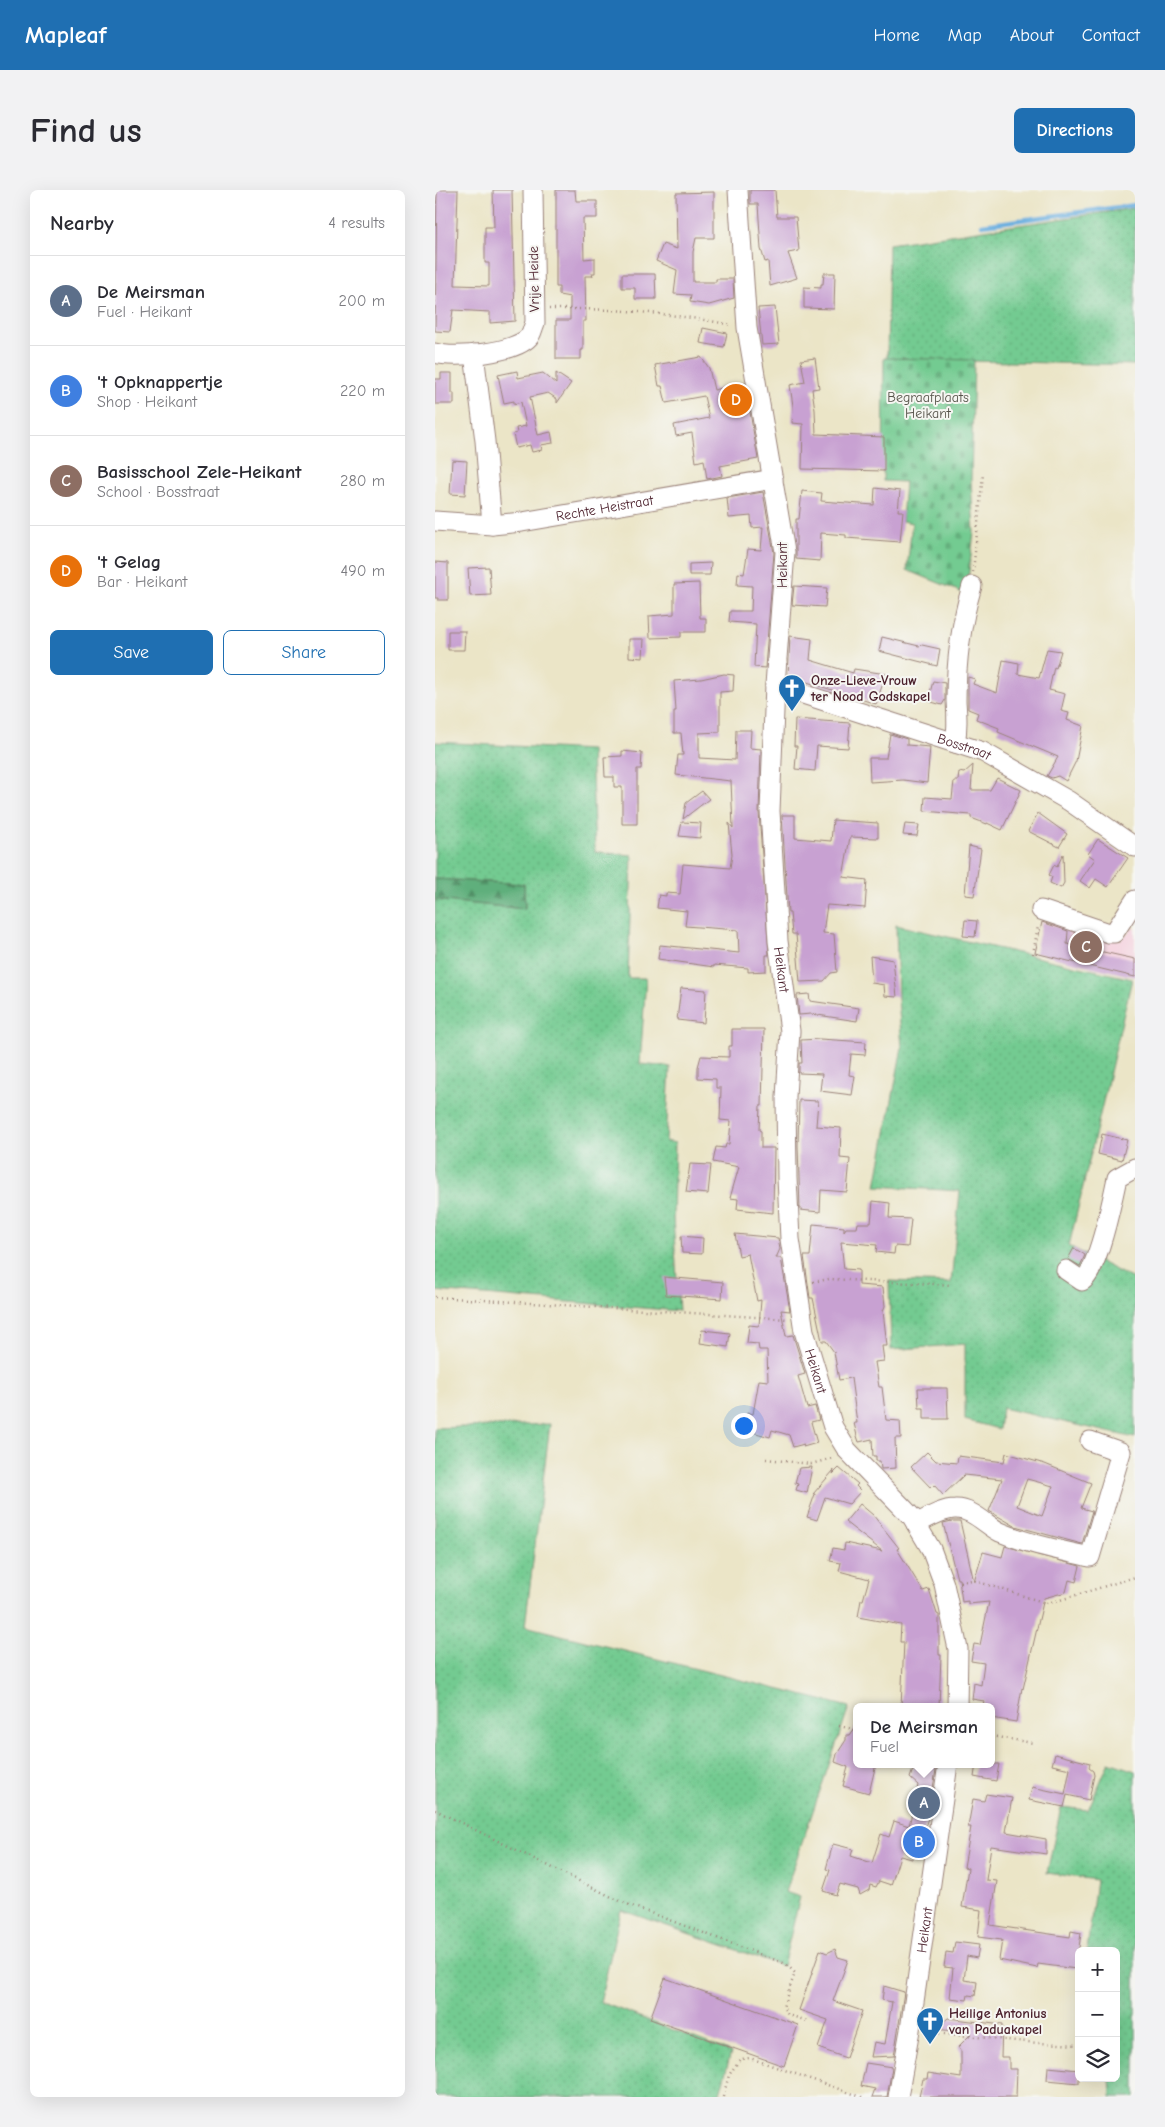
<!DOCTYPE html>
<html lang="en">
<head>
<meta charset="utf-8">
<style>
	:root { --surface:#fff; --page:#f2f2f3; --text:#2b2b33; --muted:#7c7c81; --line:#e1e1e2; --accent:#1f6fb2 }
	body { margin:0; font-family:"Comic Neue",sans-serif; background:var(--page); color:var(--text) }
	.controls { position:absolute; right:15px; bottom:15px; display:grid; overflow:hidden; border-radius:8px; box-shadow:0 5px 20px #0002 }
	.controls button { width:45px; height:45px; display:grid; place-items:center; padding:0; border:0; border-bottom:1px solid var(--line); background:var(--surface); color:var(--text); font:25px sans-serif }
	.you { position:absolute; left:308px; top:1235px; width:18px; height:18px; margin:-12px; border:4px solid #fff; border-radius:50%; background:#1a73e8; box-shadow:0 0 0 8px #1a73e833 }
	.badge { display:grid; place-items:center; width:32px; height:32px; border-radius:50%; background:var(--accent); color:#fff; font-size:16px; font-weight:700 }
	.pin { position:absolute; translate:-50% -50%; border:2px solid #fff; box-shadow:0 1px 5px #0006 }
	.popup { position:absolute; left:418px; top:1513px; width:142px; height:65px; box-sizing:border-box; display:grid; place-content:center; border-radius:8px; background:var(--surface); filter:drop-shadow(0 1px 4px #0005); font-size:16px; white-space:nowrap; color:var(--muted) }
	.popup b { font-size:19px; color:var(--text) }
	.popup::after { content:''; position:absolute; left:50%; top:100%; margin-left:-10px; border:10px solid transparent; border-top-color:var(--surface) }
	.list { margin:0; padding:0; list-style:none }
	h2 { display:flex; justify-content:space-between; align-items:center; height:65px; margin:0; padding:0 20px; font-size:21px }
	h2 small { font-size:16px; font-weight:400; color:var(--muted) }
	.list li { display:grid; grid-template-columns:32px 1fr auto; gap:15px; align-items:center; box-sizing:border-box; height:90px; padding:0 20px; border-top:1px solid var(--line) }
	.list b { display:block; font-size:19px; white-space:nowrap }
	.list p { margin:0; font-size:16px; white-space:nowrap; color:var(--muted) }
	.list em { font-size:16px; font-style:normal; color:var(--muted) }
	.actions { display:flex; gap:10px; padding:15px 20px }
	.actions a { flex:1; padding:11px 0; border:1px solid var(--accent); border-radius:8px; text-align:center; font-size:18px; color:var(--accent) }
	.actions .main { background:var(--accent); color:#fff }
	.icon { flex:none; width:28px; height:28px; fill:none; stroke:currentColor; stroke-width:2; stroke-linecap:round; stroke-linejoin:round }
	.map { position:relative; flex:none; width:700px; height:1907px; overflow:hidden; border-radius:8px }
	header { display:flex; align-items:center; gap:30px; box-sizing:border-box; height:70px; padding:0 25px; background:var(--accent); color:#fff }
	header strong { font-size:24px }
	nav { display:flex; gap:28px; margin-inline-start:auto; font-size:18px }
	.intro { display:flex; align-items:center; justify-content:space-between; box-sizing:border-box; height:120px; padding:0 30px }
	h1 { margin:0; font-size:35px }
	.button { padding:12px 22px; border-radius:8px; background:var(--accent); color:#fff; font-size:18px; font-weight:700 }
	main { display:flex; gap:30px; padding:0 30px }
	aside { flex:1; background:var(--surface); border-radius:8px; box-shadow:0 5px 20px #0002 }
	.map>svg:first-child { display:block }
</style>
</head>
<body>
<header>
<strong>Mapleaf</strong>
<nav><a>Home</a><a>Map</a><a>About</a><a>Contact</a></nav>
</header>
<div class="intro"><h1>Find us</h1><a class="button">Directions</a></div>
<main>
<aside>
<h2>Nearby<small>4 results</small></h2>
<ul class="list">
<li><span class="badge" style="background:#5c6f8a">A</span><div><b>De Meirsman</b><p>Fuel · Heikant</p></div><em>200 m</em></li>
<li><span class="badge" style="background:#3f7fe0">B</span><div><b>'t Opknappertje</b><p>Shop · Heikant</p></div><em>220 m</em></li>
<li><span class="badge" style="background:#8d6e63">C</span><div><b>Basisschool Zele-Heikant</b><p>School · Bosstraat</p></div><em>280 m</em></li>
<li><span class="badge" style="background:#e8710a">D</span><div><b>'t Gelag</b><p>Bar · Heikant</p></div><em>490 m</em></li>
</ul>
<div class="actions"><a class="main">Save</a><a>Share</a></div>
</aside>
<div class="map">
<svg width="700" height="1907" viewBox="0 0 700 1907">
	<defs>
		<pattern id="grass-dots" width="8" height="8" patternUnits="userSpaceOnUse" patternTransform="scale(1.25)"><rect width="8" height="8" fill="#73cb91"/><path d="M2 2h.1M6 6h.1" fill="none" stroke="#65ae7d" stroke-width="1.8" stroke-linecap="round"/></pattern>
		<pattern id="forest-firs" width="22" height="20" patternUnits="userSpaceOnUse" patternTransform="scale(1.25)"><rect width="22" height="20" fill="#5eaf7b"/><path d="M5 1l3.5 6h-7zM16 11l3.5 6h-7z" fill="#508e65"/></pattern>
		<pattern id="cemetery-stones" width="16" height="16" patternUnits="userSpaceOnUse" patternTransform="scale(1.25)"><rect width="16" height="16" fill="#73cb91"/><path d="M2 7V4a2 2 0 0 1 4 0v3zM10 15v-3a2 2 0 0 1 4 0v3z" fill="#65ae7d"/></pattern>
	</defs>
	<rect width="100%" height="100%" fill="#f6f6f2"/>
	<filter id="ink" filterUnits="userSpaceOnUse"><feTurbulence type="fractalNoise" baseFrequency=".02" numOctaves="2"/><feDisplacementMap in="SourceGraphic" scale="10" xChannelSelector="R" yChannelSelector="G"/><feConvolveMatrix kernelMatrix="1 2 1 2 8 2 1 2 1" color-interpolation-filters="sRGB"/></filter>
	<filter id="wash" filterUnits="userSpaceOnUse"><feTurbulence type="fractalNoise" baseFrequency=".0096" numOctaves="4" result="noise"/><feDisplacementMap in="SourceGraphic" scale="20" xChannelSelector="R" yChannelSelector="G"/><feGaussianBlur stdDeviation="1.12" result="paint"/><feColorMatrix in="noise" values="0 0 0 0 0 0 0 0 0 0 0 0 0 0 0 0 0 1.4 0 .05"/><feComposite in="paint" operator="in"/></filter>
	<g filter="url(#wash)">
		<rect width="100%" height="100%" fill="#ebe5c7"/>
		<path fill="#f4cfdd" d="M616,730L685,750L698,738L700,739V787L600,763L607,731L615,734Z"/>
		<path fill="url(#grass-dots)" stroke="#5e755e" d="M700,18V175L452,169L454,54Z
			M0,552L156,560L160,662L197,665L193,788H211L205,874L235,877L231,951L240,953L238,1027L244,1121L0,1101V710L90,719L89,694L0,689Z
			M461,735L697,789L634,1056L700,1090V1248L567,1218L564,1239L530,1230V1154L456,1160L454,1091L516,1093L525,1001L441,996L467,857L463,809Z
			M115,1234L90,1436L414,1517L350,1702L365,1707L348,1776L186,1720L165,1812L296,1862L284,1907H0V1238Z
			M674,1572L700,1581V1907H676L675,1888H681V1761H652L661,1690L612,1683L626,1617L653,1620Z"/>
		<path fill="url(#forest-firs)" stroke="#546753" d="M0,689L89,694L90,719L0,710Z"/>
		<path fill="url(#cemetery-stones)" stroke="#5e755e" d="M449,168L539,170L536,290L539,343L531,404L472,380L477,333L467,331L470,292L448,291Z"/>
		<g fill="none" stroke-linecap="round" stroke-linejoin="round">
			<path stroke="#6aafe0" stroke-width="4.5" d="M547,35L700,15"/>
		</g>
		<g id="blocks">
			<path fill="#c8a1d2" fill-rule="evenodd" d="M2,0H23L20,95L54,96V73H50V37H59L58,0H77L80,131L55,133V122L18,120L15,142L0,141Z
				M121,0H140L141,11H162V28H148L149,69L160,68V83H157L158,86H150L151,131H148V160H146V169H121V130H135V107L124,105V97H121Z
				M315,0H340L342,27H361L364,61L353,63L362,88L335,96L333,71L330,72L326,59L323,14H315Z
				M279,2V48H261L258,62V92H281V89H298L299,108L274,115L255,112L256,105L239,104L242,80L221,71L228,54L242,59L241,3Z
				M389,83H400L399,119L369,118V97L386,98V94H388Z
				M187,84H220L221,109H200V98H187Z
				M340,117L344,154L327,155L323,118Z
				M268,138L292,143L289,157L265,153Z
				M266,167L274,178L279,200L310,193L323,269L285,276L287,286L272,289L269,270L261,272L257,243L241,246L239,235L274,228L269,206L231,213L227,196H224L220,175Z
				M380,168L384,198L377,199L380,220L381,244L449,247V281L367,279L368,234L357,233L358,216L355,195L370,192L366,170Z
				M82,181L83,188L108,183L121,194V183L136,193L122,213V209L113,203L95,207L103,245L116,242L118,253L106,255L107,260L97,262L95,255L81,258L78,244L82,243L81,238L91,236L86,212L79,214V211L69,213L63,185Z
				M6,183H17V203H19V214H0V189H6Z
				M17,270L32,271L30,305L15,304Z
				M440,298L465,301L463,321H468L465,352L411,348V345L386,343L385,371L361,369V329H364L367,301L387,303L386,311L439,315Z
				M328,302L339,363L330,478L319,477L321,434L294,432L295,421H316L317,396L302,395L303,383L309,384L313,359L326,360L328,337L317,338L316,326L294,328L292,308Z
				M0,372L13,373V410H3V408H0Z
				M276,373L275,385H254V374Z
				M54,377L56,405L35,406L33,378Z
				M264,393L265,428H271V442H246V447L215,448L214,426L239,424V394Z
				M359,396L392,398L390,417L357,415Z
				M13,441H30L29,460H13Z
				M355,446L377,449L375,470L418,483L419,479L451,484L441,514L353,486Z
				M447,447L484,456L487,455L505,459L502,476L444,461Z
				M194,449H209L208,468L194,467Z
				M612,459L626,461L621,478L619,477L614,500L630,504L626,521L634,523L632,530L648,536L641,571L631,591L623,586L617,588L612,586L623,567L563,542L564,538L541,529L543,523L533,519V487L540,489L538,494L562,503L568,470L584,473L583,484L604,488Z
				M289,484L299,485L298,501L285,502V542L264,543V568L300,570L301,540H316L315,558L326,559L324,622L334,765H331V781L313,782V778L279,775V777L223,769L225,755L304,763L303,740L250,736L252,721L222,718L224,705L231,706V703L245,704L248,674L295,678L297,665L294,633L298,638L296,591L241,585L243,565H248L246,543H239V521H241L239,491L266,489Z
				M498,491L510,493V510L507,515L493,511Z
				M360,529L415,533L413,558L382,556L380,581L360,579L362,556H359Z
				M455,544L472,549V555L495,557L492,593L468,590L435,592L434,568H451Z
				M187,561L207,563L206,579H202V634H187V597H179V587H170L169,567L187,566Z
				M538,575L536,600H555L562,588L586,600L567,640L552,633V634L536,628V625L489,621L490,607L517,609L519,591H523L524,582L529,583Z
				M267,601L274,609L248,629L251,613Z
				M603,623L632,644L624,657L593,641Z
				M347,625H360V648L396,651L398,630L443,633V648L415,647L408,687L432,690L430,718L392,715L388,743L399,744L402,782L396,783L389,791L365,792L361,744H357L355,723H353Z
				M247,632L266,633L265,648L244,646Z
				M470,634L484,635L482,646L468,645Z
				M663,649L693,668L673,697L661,689L655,698L645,691L660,669L653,664Z
				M534,656L546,659L539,706L530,705Z
				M628,664L629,693L626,698L615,693L617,687L614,685L619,675L622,677Z
				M530,730L542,731L540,747L528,746Z
				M607,732L633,741L632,754L700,769V787L600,763Z
				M435,766L458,770L462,807L450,806L449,795L437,793Z
				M246,798L271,800L269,833L242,830Z
				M374,804L375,811L424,818L422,831L376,824L364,825L362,805Z
				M297,839H329L327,916H325L324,940L326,941V958H339L338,1023L302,1019L303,1009L295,1008L304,977L278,972L281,957L290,958L291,954H294L296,931L285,930L286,898H281V889L263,888V877L266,866L294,867V856H297Z
				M385,849L431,852L430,865L416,864L414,885L420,886L417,905L385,901L387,884L364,883V873H367L366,850Z
				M364,910L383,911L381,936L406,938L405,968L415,969L412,1002L386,1000L385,1022L365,1020L363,955Z
				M667,944L692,950L687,970L663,964Z
				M255,974L276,975L273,1004L251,1002Z
				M438,1011L455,1013L454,1028L476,1029L473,1057L460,1056L459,1064L441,1062L442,1055L406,1052L409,1079L424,1080V1095L448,1097L450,1116L448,1121L452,1156H447L449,1171L440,1172L444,1197H447L451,1230L465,1231L466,1248H460L461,1278L446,1279L445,1271H441V1266H438L437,1249L424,1252L422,1246L419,1233H422L416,1188L404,1190L399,1162L391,1151H387L378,1108H375L369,1066H375L378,1034L409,1037V1041L411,1038H422L423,1033H436Z
				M300,1044L343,1048L345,1059L341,1068H346L355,1121L346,1120L351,1146L358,1145L370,1184L363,1186L372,1218L380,1216L384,1230L376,1232L382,1253L368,1257L369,1254L358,1257L354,1245L337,1240L335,1247L307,1239L312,1222L318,1224L324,1190L333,1191L332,1160H324L323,1154L312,1153L314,1135L324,1136L326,1110L322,1111L313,1064L304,1066Z
				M246,1046L268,1048L267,1064L247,1063Z
				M639,1058L650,1065L645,1076L633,1069Z
				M229,1087L288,1092L287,1109L231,1105Z
				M267,1140L295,1143L293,1157L265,1153Z
				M483,1198H512L513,1229H489V1218H484Z
				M492,1262L501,1271L522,1273L523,1266L569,1272L571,1263L610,1274L656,1293L646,1318L657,1321L647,1354L580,1336L554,1321L567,1289L529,1285L508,1305L499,1295L496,1298L476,1277ZM592,1289L618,1296L607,1326L582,1316Z
				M377,1277L372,1303L361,1300L363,1294L360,1293L364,1278Z
				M404,1278L423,1294L421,1296L426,1301L414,1314L390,1307L382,1330L372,1327L380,1304H378L399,1280L398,1284Z
				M425,1314L438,1325L464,1358L462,1359L488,1401L494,1399L502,1424L504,1425V1465H506L504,1517L466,1516L469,1452H465L466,1435L423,1427L426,1410H428L434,1389L404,1381L406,1373L395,1371L398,1358L409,1360L410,1353L447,1361L410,1332Z
				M517,1331H525L539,1392L548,1362L567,1367L570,1356L645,1376L641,1392L634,1390L631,1402L609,1408L588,1499L587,1498L581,1532L556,1528V1517H548L549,1511L537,1509L539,1493L546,1495L549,1473L536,1471L539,1454L545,1455L554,1412L533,1414V1411L527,1412L524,1389H522L508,1333Z
				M422,1535V1574H441L434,1603L408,1596L413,1577L400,1572L402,1564L411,1550V1545H415Z
				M620,1564L655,1573L654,1578L658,1581L659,1585L654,1610L632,1605L629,1617L594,1610L597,1597L630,1604L635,1579L617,1575Z
				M480,1574H502L493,1628L483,1659L480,1658L477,1669L465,1666L456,1695L444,1691L441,1697L435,1695L434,1700L425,1705L423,1699L405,1694L401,1705L388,1701L395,1680L391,1679L398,1654L418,1659L416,1666L437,1673L446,1644L454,1647L459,1631L474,1636L483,1595L475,1588Z
				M541,1574H564L561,1591L539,1587Z
				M551,1604L577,1608L571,1642L611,1649V1664L556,1656L551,1690L562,1691L555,1735L635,1747L636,1741L646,1743L641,1779L603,1774L602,1778L564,1770L567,1750L543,1747L546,1720L527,1717L533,1678L529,1677L536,1637H533L538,1609L549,1611Z
				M520,1752L544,1755L542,1768L532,1766L529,1790L542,1792L540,1806L533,1805L532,1810L515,1808L518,1778L509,1777L511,1762L518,1763Z
				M400,1759L403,1767L413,1770L398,1811L427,1821L411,1868L383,1858L393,1830L364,1820L385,1760L392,1763Z
				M230,1788L363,1835L349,1876L215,1829Z
				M449,1796L469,1802L459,1866L436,1867L439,1852L450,1854L457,1812L447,1810Z
				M513,1828L567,1835L566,1867H574V1879H582L581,1907H484L488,1889H492L493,1883L526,1888V1861L523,1857L537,1843L500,1839Z
				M431,1873L457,1877L452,1907H437L440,1899L426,1896Z
				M613,1877L644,1880V1893L612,1890Z"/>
		</g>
	</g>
	<g filter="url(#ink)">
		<use href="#blocks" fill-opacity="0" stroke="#9a8279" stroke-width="1"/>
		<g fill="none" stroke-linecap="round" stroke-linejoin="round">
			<g stroke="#9a8279" stroke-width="21">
				<g id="minor">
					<path id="s1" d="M303,0L312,138L350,362L340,495L335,621L343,751L355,841L351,907L352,988L355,1049L369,1141L398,1237L412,1260L477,1327L496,1359L509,1394L523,1459L522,1517"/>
					<path d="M0,163C19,169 80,163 94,147C97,144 98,137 100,133L98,0"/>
					<path d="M39,164L50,251L57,335"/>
					<path id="s2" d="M0,331L57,335L87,332L338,289"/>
					<path id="s3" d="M340,495L548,562L634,611L700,657"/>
					<path d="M520,553C523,538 522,525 521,511C521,472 526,433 537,396"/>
					<path d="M606,720L674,743H679L700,710"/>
					<path d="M631,1080L647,1091C662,1084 678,1007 682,988L700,978"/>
					<path d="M481,1334C493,1328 507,1319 520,1319C537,1318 551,1335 565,1342C593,1354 625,1360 655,1367L686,1262L655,1251"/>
					<path id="s4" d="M463,1907L475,1840L513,1574"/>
				</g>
			</g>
			<path stroke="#9a8279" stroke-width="2.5" stroke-dasharray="1 4" stroke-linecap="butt" d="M114,119C176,118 236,123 297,135
				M538,382L548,284
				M598,764L603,736
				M378,1092L394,1089L517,1095
				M0,1107L353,1129
				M331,1269L376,1274L398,1268
				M525,1392L537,1390L611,1413L625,1410L700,1387
				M404,1536L422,1540
				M556,1546L598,1553
				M0,1620L189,1713L351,1774L360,1783L348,1817L353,1825L373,1831
				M489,1842L603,1853L644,1855
				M288,1907L294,1885L305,1869L315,1868L427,1907"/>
			<use href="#minor" stroke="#fff" stroke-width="19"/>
		</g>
	</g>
	<defs>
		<g id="church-pin" transform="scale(1.4375)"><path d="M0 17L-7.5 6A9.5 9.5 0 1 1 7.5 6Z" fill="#1f6fb2" stroke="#f6f6f2"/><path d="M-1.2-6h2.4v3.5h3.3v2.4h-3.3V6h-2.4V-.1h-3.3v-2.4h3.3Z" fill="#fff"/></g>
	</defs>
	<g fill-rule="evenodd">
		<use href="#church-pin" x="357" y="498"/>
		<use href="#church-pin" x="495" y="1831"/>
	</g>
	<g text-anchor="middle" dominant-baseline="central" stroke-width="4" stroke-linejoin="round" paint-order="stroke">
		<g font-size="14" fill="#4a1f2b" stroke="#f6f6f2">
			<text transform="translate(99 89) rotate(-91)">Vrije Heide</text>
			<text stroke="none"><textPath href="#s2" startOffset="171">Rechte Heistraat</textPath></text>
			<text transform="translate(347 375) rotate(-90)">Heikant</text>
			<text stroke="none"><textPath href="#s3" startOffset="199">Bosstraat</textPath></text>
			<text stroke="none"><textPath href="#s1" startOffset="784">Heikant</textPath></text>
			<text stroke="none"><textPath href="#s1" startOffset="1189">Heikant</textPath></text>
			<text stroke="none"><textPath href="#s4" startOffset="169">Heikant</textPath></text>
		</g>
		<g font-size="14" fill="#56534a" stroke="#f6f6f2">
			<text x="493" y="207">Begraafplaats<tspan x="493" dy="16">Heikant</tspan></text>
		</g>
		<g font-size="14" font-weight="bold" fill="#4a1f2b" stroke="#f6f6f2" text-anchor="start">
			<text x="376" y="490">Onze-Lieve-Vrouw<tspan x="376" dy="16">ter Nood Godskapel</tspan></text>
			<text x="514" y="1823">Heilige Antonius<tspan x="514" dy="16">van Paduakapel</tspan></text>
		</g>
	</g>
</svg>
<div class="controls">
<button>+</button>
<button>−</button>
<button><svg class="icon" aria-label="layers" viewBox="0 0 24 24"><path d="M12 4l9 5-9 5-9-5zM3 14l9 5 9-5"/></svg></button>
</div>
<div class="you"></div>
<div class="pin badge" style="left:489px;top:1613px;background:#5c6f8a">A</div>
<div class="popup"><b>De Meirsman</b>Fuel</div>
<div class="pin badge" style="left:484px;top:1652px;background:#3f7fe0">B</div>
<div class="pin badge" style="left:651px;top:757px;background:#8d6e63">C</div>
<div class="pin badge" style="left:301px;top:210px;background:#e8710a">D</div>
</div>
</main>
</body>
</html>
